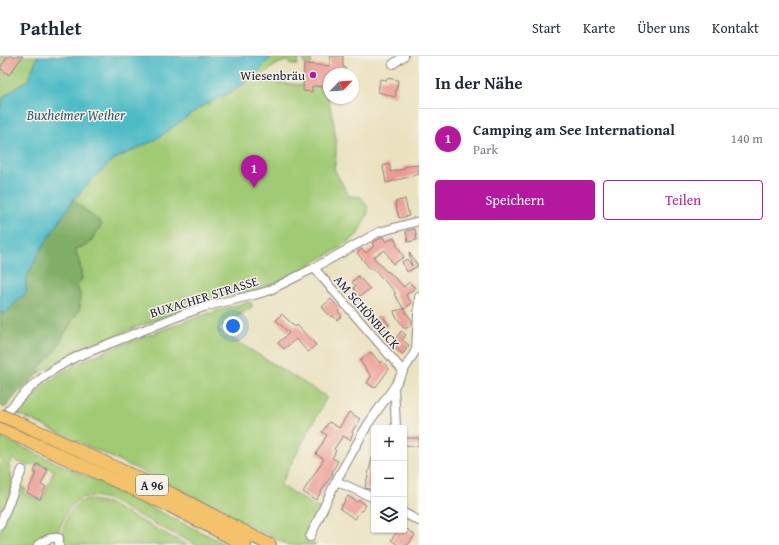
<!DOCTYPE html>
<html lang="de">
<head>
<meta charset="utf-8">
<style>
	:root { --surface:#fff; --page:#f6f6f7; --text:#1f2937; --muted:#747a83; --line:#e0e1e3; --accent:#b5179e }
	body { margin:0; font-family:"Gentium Book Plus",serif; background:var(--page); color:var(--text) }
	.controls { position:absolute; right:12px; bottom:12px; display:grid; overflow:hidden; border-radius:4px; box-shadow:0 1px 3px #0004 }
	.controls button { width:36px; height:36px; display:grid; place-items:center; padding:0; border:0; border-bottom:1px solid var(--line); background:var(--surface); color:var(--text); font:20px sans-serif }
	.compass { position:absolute; left:323px; top:12px; width:36px; height:36px; border-radius:50%; background:var(--surface); box-shadow:0 1px 3px #0004; rotate:65deg }
	.you { position:absolute; left:233px; top:270px; width:14px; height:14px; margin:-10px; border:3px solid #fff; border-radius:50%; background:#1a73e8; box-shadow:0 0 0 6px #1a73e833 }
	.badge { display:grid; place-items:center; width:26px; height:26px; border-radius:50%; background:var(--accent); color:#fff; font-size:13px; font-weight:700 }
	.pin { position:absolute; translate:-50% -33px; filter:drop-shadow(0 1px 2px #0008) }
	.pin::after { content:''; position:absolute; top:21px; width:14px; height:12px; background:inherit; clip-path:polygon(0 0,100% 0,50% 100%) }
	.list { margin:0; padding:0; list-style:none }
	h2 { display:flex; justify-content:space-between; align-items:center; height:52px; margin:0; padding:0 16px; font-size:17px }
	h2 small { font-size:13px; font-weight:400; color:var(--muted) }
	.list li { display:grid; grid-template-columns:26px 1fr auto; gap:12px; align-items:center; box-sizing:border-box; height:60px; padding:0 16px; border-top:1px solid var(--line) }
	.list b { display:block; font-size:15px; white-space:nowrap }
	.list p { margin:0; font-size:13px; white-space:nowrap; color:var(--muted) }
	.list em { font-size:13px; font-style:normal; color:var(--muted) }
	.actions { display:flex; gap:8px; padding:12px 16px }
	.actions a { flex:1; padding:9px 0; border:1px solid var(--accent); border-radius:4px; text-align:center; font-size:14px; color:var(--accent) }
	.actions .main { background:var(--accent); color:#fff }
	.icon { flex:none; width:22px; height:22px; fill:none; stroke:currentColor; stroke-width:2; stroke-linecap:round; stroke-linejoin:round }
	.map { position:relative; flex:none; width:419px; height:489px; overflow:hidden }
	header { display:flex; align-items:center; gap:24px; box-sizing:border-box; height:56px; padding:0 20px; background:var(--surface); border-bottom:1px solid var(--line) }
	header strong { font-size:19px }
	nav { display:flex; gap:22px; margin-inline-start:auto; font-size:14px }
	main { display:flex }
	aside { flex:1; background:var(--surface) }
	.map>svg:first-child { display:block }
</style>
</head>
<body>
<header>
<strong>Pathlet</strong>
<nav><a>Start</a><a>Karte</a><a>Über uns</a><a>Kontakt</a></nav>
</header>
<main>
<div class="map">
<svg width="419" height="489" viewBox="0 0 419 489">
	<rect width="100%" height="100%" fill="#f7f3e8"/>
	<filter id="ink" filterUnits="userSpaceOnUse"><feTurbulence type="fractalNoise" baseFrequency=".025" numOctaves="2"/><feDisplacementMap in="SourceGraphic" scale="8" xChannelSelector="R" yChannelSelector="G"/><feConvolveMatrix kernelMatrix="1 2 1 2 8 2 1 2 1" color-interpolation-filters="sRGB"/></filter>
	<filter id="wash" filterUnits="userSpaceOnUse"><feTurbulence type="fractalNoise" baseFrequency=".012" numOctaves="4" result="noise"/><feDisplacementMap in="SourceGraphic" scale="16" xChannelSelector="R" yChannelSelector="G"/><feGaussianBlur stdDeviation="0.9" result="paint"/><feColorMatrix in="noise" values="0 0 0 0 0 0 0 0 0 0 0 0 0 0 0 0 0 1.4 0 .05"/><feComposite in="paint" operator="in"/></filter>
	<g filter="url(#wash)">
		<rect width="100%" height="100%" fill="#eae1bf"/>
		<path fill="#a1ca75" stroke="#627658" d="M0,0H38L28,24L4,40L0,54Z
			M272,0H311V9L304,8V3H298L297,9H292L287,5C273,7 267,18 256,25L325,31C332,57 340,86 334,113L349,140L361,141L368,152V157L357,179L338,193L284,223L250,236L216,242L126,275L73,297L40,317L39,312L54,296L80,239L77,229L82,222L80,208L75,193L88,189L102,168L73,144L94,121L113,104L130,95L201,51L237,33L259,15Z
			M250,246L253,250L218,274L327,341L280,429L320,453L306,484L316,489H288L159,423L16,357C48,313 105,295 154,277C186,265 217,254 250,246Z
			M0,381L108,430L227,489H196L107,443C76,433 67,452 58,477H52L35,489H0V475L18,433L20,430L26,433L24,438L42,445L54,414L36,407L29,410L16,405L14,402L9,410L13,431L0,464Z
			M87,443L107,447L187,489H61C61,476 66,458 76,449C79,446 84,445 87,443Z"/>
		<path fill="#80ae66" stroke="#516850" d="M73,144L102,168L88,189L75,193L80,208L82,223L77,229L80,239V252L54,296L39,312L40,317L18,337L5,352L0,350V257H6L25,236L26,223L38,198Z"/>
		<path fill="#4dbbc6" stroke="#386e80" d="M38,0H272L259,15L237,33L201,51L155,84L113,104L94,121L73,144L38,198L26,223V236L6,257H0V54L4,40L28,24Z"/>
		<g id="blocks">
			<path fill="#eb9b93" d="M8,0H23L9,19L0,12Z
				M330,0H343V11H345V18H329V31L312,30V36L303,35L304,8L330,10Z
				M387,22L398,24L395,41L378,36L380,23L387,24Z
				M389,108L391,116L404,113V111L409,110L419,109V118L386,127L383,110Z
				M405,143L409,160L399,162L395,146Z
				M415,173L417,184L408,186L406,175Z
				M383,181L386,186L394,182L397,188H396L404,201L393,208L385,194L373,201L387,216L388,215L404,231L409,226L415,232L406,239L412,247L404,253L394,238L396,237L373,212L371,214L357,197L362,193L366,197L374,190L372,187Z
				M409,196L418,210L407,216L402,206L407,203L412,210Z
				M358,220L370,233L360,240L353,232L356,230L352,226Z
				M331,243L340,253L338,255L342,260L337,264L333,260L331,261L322,251Z
				M404,253L412,265V269L405,273L395,259L394,255Z
				M282,258L295,271L297,269L316,289L308,296L296,283L284,293L278,287L289,277L276,264Z
				M382,259L389,269L380,276L373,266Z
				M401,275L406,279L402,284L409,289L403,298L391,290Z
				M371,296L380,307L382,305L389,313L375,332L367,327L371,320L360,305Z
				M349,356L360,363L352,376L353,377L350,384L343,380L334,393L336,395L332,402L338,405L332,416L333,417L316,444L303,436L324,403L316,398L327,379L322,376L329,366L339,372Z
				M404,382H419V390L404,389Z
				M372,402H374V434L365,432Z
				M37,408L48,414L41,429L46,431L40,443L27,437L36,417L34,416Z
				M348,440L357,446L359,444L366,449L362,455L361,454L355,463L340,453Z
				M404,471L415,479L408,489H398L391,484L398,474H404Z"/>
		</g>
	</g>
	<g filter="url(#ink)">
		<use href="#blocks" fill-opacity="0" stroke="#86827d" stroke-width="1"/>
		<g fill="none" stroke-linecap="round" stroke-linejoin="round">
			<g stroke="#86827d" stroke-width="10">
				<path id="minor" d="M393,8L404,0
					M314,212L403,315
					M394,331L396,372
					M1,363C24,335 45,316 78,300L184,258L207,250L254,239L268,235L314,212L379,176L419,165
					M336,425L374,442
					M404,457L419,465
					M0,469L22,414
					M310,481L336,425L368,368L394,331L416,294L419,241
					M38,489C45,484 50,481 59,482V489"/>
			</g>
			<g stroke="#86827d" stroke-width="14">
				<path id="highway" d="M0,372L170,450L245,489
					M33,373L174,439L270,489"/>
			</g>
			<use href="#minor" stroke="#fff" stroke-width="8"/>
			<use href="#highway" stroke="#f3c26a" stroke-width="12"/>
			<g stroke="#86827d" stroke-width="14" stroke-linecap="butt">
				<path id="highway-bridge" d="M0,359L33,373"/>
			</g>
			<use href="#highway-bridge" stroke="#f3c26a" stroke-width="12"/>
		</g>
	</g>
	<circle fill="#b5179e" stroke="#f7f3e8" stroke-width="1.5" cx="313" cy="19" r="4"/>
	<g text-anchor="middle" dominant-baseline="central" stroke-width="3" stroke-linejoin="round" paint-order="stroke">
		<rect fill="#f7f3e8" stroke="#62616f" stroke-width="1" x="136" y="419" width="32" height="20" rx="3"/>
		<g font-size="12" font-weight="bold" fill="#22223b">
			<text x="152" y="429">A 96</text>
		</g>
		<g font-size="13" fill="#22223b" stroke="#f7f3e8" text-anchor="end">
			<text x="305" y="19">Wiesenbräu</text>
		</g>
		<g font-size="13" fill="#22223b" stroke="#f7f3e8">
			<text transform="translate(204 241) rotate(-17)">BUXACHER STRASSE</text>
			<text transform="translate(367 256) rotate(49)">AM SCHÖNBLICK</text>
		</g>
		<g font-size="14" font-style="italic" fill="#31586c" stroke="#f7f3e8">
			<text x="76" y="59">Buxheimer Weiher</text>
		</g>
	</g>
</svg>
<div class="controls">
<button>+</button>
<button>−</button>
<button><svg class="icon" aria-label="layers" viewBox="0 0 24 24"><path d="M12 4l9 5-9 5-9-5zM3 14l9 5 9-5"/></svg></button>
</div>
<svg class="compass" viewBox="-18 -18 36 36"><path d="M0-13l5 13h-10z" fill="#e53935"/><path d="M0 13l5-13h-10z" fill="#747a83"/></svg>
<div class="you"></div>
<div class="pin badge" style="left:254px;top:132px">1</div>
</div>
<aside>
<h2>In der Nähe<small></small></h2>
<ul class="list">
<li><span class="badge">1</span><div><b>Camping am See International</b><p>Park</p></div><em>140 m</em></li>
</ul>
<div class="actions"><a class="main">Speichern</a><a>Teilen</a></div>
</aside>
</main>
</body>
</html>
